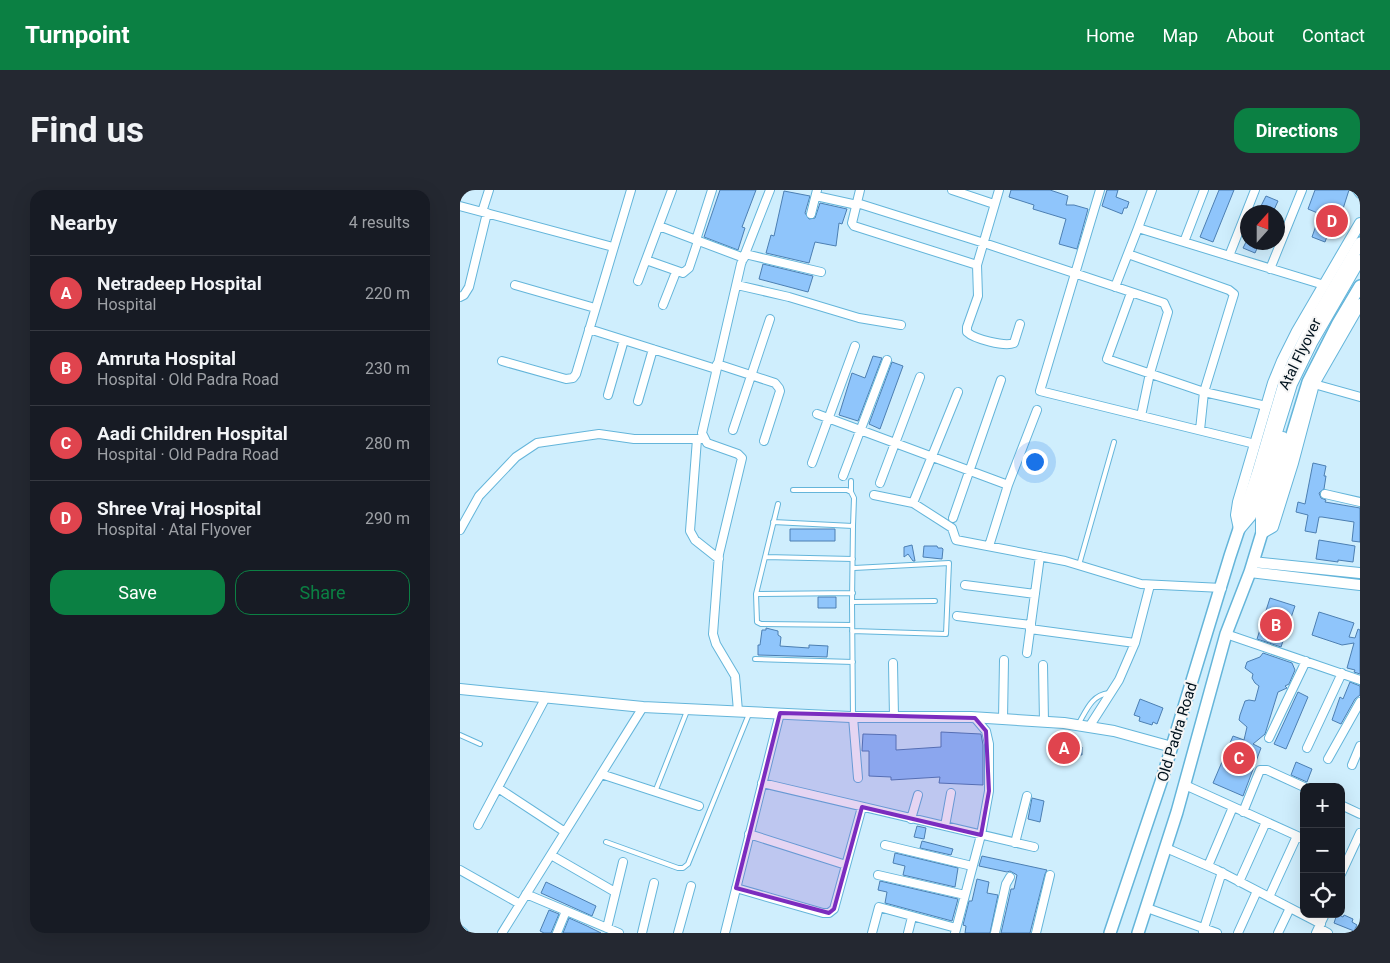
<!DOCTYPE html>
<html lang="en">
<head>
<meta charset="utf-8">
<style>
	:root { --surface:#171b24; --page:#242831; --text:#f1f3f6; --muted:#9ea1a6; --line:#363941; --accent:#0b8043 }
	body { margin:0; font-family:Roboto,sans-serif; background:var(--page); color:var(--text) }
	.controls { position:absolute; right:15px; bottom:15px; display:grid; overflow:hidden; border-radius:10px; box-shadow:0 5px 20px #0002 }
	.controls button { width:45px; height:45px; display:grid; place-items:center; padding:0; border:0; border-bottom:1px solid var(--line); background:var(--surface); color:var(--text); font:25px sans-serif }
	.compass { position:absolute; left:780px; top:15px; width:45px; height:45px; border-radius:50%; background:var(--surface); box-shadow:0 5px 20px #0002; rotate:21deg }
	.you { position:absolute; left:574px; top:271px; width:18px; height:18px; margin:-12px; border:4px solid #fff; border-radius:50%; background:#1a73e8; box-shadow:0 0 0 8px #1a73e833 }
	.badge { display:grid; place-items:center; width:32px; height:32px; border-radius:50%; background:var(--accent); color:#fff; font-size:16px; font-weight:700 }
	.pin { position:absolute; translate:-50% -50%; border:2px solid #fff; box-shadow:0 1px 5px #0006 }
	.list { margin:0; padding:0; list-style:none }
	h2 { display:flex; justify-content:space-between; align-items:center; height:65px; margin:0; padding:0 20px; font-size:21px }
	h2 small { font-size:16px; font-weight:400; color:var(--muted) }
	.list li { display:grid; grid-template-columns:32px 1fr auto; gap:15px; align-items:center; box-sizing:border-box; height:75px; padding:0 20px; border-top:1px solid var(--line) }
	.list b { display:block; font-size:19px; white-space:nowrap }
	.list p { margin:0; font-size:16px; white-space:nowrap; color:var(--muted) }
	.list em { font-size:16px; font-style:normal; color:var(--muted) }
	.actions { display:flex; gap:10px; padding:15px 20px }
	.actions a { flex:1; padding:11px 0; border:1px solid var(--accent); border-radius:15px; text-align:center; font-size:18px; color:var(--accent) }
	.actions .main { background:var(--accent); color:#fff }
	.icon { flex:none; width:28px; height:28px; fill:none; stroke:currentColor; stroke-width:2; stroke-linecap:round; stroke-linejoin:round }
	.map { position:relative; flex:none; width:900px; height:743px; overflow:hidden; border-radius:15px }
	header { display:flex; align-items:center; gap:30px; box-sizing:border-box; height:70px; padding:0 25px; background:var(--accent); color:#fff }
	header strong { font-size:24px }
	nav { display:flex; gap:28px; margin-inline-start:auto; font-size:18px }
	.intro { display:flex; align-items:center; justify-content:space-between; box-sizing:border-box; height:120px; padding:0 30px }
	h1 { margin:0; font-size:35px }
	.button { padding:12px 22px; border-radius:15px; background:var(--accent); color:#fff; font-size:18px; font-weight:700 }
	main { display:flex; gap:30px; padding:0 30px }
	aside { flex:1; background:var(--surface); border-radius:15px; box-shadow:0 5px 20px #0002 }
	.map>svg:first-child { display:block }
</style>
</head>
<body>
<header>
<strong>Turnpoint</strong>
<nav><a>Home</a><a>Map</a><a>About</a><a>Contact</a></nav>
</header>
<div class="intro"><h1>Find us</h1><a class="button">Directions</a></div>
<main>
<aside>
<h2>Nearby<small>4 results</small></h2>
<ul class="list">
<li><span class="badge" style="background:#e0444e">A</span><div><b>Netradeep Hospital</b><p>Hospital</p></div><em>220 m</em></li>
<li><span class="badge" style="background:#e0444e">B</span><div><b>Amruta Hospital</b><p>Hospital · Old Padra Road</p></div><em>230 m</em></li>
<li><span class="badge" style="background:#e0444e">C</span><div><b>Aadi Children Hospital</b><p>Hospital · Old Padra Road</p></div><em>280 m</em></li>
<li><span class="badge" style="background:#e0444e">D</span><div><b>Shree Vraj Hospital</b><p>Hospital · Atal Flyover</p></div><em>290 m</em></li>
</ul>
<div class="actions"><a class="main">Save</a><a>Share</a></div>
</aside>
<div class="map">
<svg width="900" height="743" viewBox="0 0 900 743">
	<rect width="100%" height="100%" fill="#cfeefd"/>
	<path fill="#8fc5fb" stroke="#4c7fb2" d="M260,0H296L282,37L285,38L278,60L244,47Z
		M551,0H590L608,6L606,15H614L628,19L617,59L599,54L606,29L573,19L574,15L549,7Z
		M647,0H658L656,7L669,12L667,18H664L662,24L642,16Z
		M759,0H774L753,52L740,47Z
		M855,0H889L882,22L877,20L865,52L852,47L860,24L848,19Z
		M324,1L350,6L345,23L349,29L355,28L360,13L387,19L382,34L379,33L376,56L355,52L349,73L306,63L311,45L314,46Z
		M806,6L818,11L813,22H798Z
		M786,52H800L795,63L783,58Z
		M303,74L353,86L348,102L299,89Z
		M413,166L422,168L398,231L379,225L392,183L405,188Z
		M432,172L443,176L420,239L409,234Z
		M853,273L866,276L864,286H866L864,299L859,303L861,308L866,310L865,312L900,318V352L892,351L894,332L862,327H859L856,343L845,341L848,325L836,322L838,312L845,314Z
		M330,339H375V351H330Z
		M859,350L895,356L893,372L878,370V372L856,369Z
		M452,355L455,371H453L448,364L444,367V357Z
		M464,356H477L478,358H482L483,359L482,369L463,367Z
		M358,407H376V418H358Z
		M810,408L835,416L821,457L797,449Z
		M859,422L894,433L889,447L895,448L898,439L900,440V484L894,482L895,480L887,478L894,453L882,455L852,445Z
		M306,438L318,441V445L321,447L320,456L349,458V455L368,456L367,467L298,465V455H300L302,440H306Z
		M803,463L832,473L835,480L829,494L825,496L827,498L818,502L805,544L793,554L801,558L783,606L753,593L773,546L784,550L787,537L779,530L780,525L785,511L789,510L795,511L799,496L795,493L792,488L793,484L785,478L787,472L800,467Z
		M890,492L900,496V505L895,509L881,534L872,530L880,507L883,509Z
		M838,502L848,507L826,559L814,554Z
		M680,509L703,518L697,534L693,532L692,535L679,531L680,527L674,525Z
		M481,542L521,544L523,555V595L479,593L480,587L431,590V587L409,586V561H402L403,544L436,545V560L481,557Z
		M592,551L622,557V565L592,564Z
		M836,572L852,579L847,592L831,585Z
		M572,608L584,611L580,632L568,629Z
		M457,636L466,638L464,649L454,647Z
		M462,651L493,659L491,665L460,658Z
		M435,663L498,678L495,697L443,685L445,676L433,673Z
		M522,666L587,680L585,684L570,743H541L549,708L551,699H554L557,685L550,681L547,682L519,676Z
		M517,689L529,692L527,703L538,705L530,743H505L506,736L503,735L509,711H512Z
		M420,691L498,709L492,731L425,713L427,702L418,700Z
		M86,692L136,716L132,726L81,703Z
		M89,720L99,724L91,743H84L80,741Z
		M877,724L883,727L884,725L893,729L892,732L897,735L894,741L874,733Z
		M109,728L127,736L141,743H103Z"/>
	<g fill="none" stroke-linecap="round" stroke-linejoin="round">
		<g stroke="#64b5da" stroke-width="6">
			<path id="lane" d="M391,291V302
				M333,300H387L391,302L394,308L393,336
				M318,314L296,404L297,432L301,434L392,435
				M313,332L393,336L392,412L393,527
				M305,367L393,369
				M619,375L654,252
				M296,404L393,403
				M392,412L475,411
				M392,441L486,444L489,373L394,378
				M295,469L393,472
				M619,533C627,519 632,505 649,503
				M0,545L20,554
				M195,602L227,521
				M146,652L218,678H223L228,674L289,524"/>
		</g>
		<g stroke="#64b5da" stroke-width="10">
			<path id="street" d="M400,0L392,33L394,36L517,75L539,0
				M492,0L534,14
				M640,0L580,201L795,254
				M692,0L678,38L864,95
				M897,0L900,4
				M356,6L397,15
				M397,13L524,53L704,113L708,122L690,183L681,226
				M0,16L153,57
				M22,22L29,0
				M351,24L357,0
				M199,36L284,68
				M236,50L252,0
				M724,52L744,0
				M285,64L361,82
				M668,64L769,100L774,104L744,202L740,240
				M769,66L795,0
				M186,70L223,83L229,78L238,51
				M517,75L518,106L507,137V142C514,149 545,157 554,153L560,134
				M810,79L842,0
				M178,91L212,0
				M55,95L135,118
				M277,95L329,107L399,128L441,135
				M655,97L678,38
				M671,103L647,169L744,202L806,216
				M0,107L4,105L9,97L27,23
				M203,115L216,82
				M129,139L256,179
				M42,171L106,189L113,188L116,184L171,0
				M257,174L315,193L319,198L320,201L304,251
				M854,194L900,207
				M148,205L164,150
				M178,211L193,159
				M357,224L548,295L529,356
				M273,240L310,129
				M237,249L230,341L235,350L259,369
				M352,273L395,156
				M383,286L427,170
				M420,293L460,187
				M548,295L577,220
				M865,304L900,312
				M414,305L453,313L492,338L496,350L605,371L681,394L762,398
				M453,313L498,202
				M493,328L541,190
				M0,340L19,306L56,267L77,253L139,244L174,249H243
				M505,395L575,404
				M497,426L571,435
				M570,439L675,453
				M766,444L900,490
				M567,463L580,366
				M433,473L434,527
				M583,475L584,532
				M278,521L275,486L256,454L253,444L259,364L282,268L278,264L247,253L242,243L281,74L310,0
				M393,527L398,588
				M543,529L544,470
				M629,537L659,490L675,453L690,395
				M809,548L846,471
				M847,558L882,483
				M868,569L900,512
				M892,575L900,556
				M141,584L239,616
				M302,593L574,657
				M725,595L844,649
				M38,598L105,642
				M881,615L900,624
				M783,622L800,580H807L844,597
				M451,629L458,605
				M18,635L86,507
				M485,636L491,603
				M289,644L386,675
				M555,653L567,606
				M425,655L512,676
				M706,658L757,680L861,734
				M91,665L155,702
				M748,676L773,617
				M0,680L60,714
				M881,684L900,643
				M418,685L505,705
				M779,692L806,632
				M276,698L363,723H369L374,719L402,617
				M66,704L159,743
				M809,707L837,646
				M687,718L757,743
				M147,738L163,672
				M859,738L868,743
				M0,740L4,743
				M743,741L762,682
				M42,743L183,517
				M97,743L106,721
				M182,743L194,693
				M218,743L231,696
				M265,743L320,523
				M412,743L419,717L496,738
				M448,743L452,727
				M495,743L521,645L529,601V554L526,541L515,528
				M535,743L546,694L550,687
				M576,743L590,685
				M778,743L797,701
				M818,743L830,718
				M856,743L865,724"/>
		</g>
		<g stroke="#64b5da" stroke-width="12">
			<path id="secondary" d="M779,339L776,325L778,312L813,193L822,171L837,141L900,33
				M780,339L791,326L832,194L852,153L900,70
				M801,342V325L823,247
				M801,344L813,337L833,273L854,194L900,114
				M793,372L900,383
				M790,382L900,395
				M0,499L183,517L390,527H511L604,533L654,541L712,557"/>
		</g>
		<g stroke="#64b5da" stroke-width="14">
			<path id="primary" d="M650,743L702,589L770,366L798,282L826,187L849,140L900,53
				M678,743L717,622L766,444L790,382L848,192L878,133L900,96"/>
		</g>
		<use href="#lane" stroke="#fff" stroke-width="4"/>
		<use href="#street" stroke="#fff" stroke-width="8"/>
		<use href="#secondary" stroke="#fff" stroke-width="10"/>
		<use href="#primary" stroke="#fff" stroke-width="11"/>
	</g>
	<path fill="#7b2cbf" fill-opacity="0.2" stroke="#7b2cbf" stroke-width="4" stroke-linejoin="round" d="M320,523L515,528L526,541L529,601L521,645L402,617L374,719L369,723L276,698Z"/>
	<g text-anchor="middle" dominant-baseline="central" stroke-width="4" stroke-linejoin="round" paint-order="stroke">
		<g font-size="15" fill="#00121d" stroke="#f5f5f5">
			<text transform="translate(840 164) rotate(-64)">Atal Flyover</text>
			<text transform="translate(717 542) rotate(-73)">Old Padra Road</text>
		</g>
	</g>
</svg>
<div class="controls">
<button>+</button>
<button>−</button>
<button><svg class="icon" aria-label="locate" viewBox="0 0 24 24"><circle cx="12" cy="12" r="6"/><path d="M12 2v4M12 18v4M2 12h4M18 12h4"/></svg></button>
</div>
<svg class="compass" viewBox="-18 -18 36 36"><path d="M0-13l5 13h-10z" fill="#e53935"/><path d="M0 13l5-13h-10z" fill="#9ea1a6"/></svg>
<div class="you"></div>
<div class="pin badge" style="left:604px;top:558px;background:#e0444e">A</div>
<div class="pin badge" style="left:816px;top:435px;background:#e0444e">B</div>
<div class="pin badge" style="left:779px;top:568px;background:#e0444e">C</div>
<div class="pin badge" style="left:872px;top:31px;background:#e0444e">D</div>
</div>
</main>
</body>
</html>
